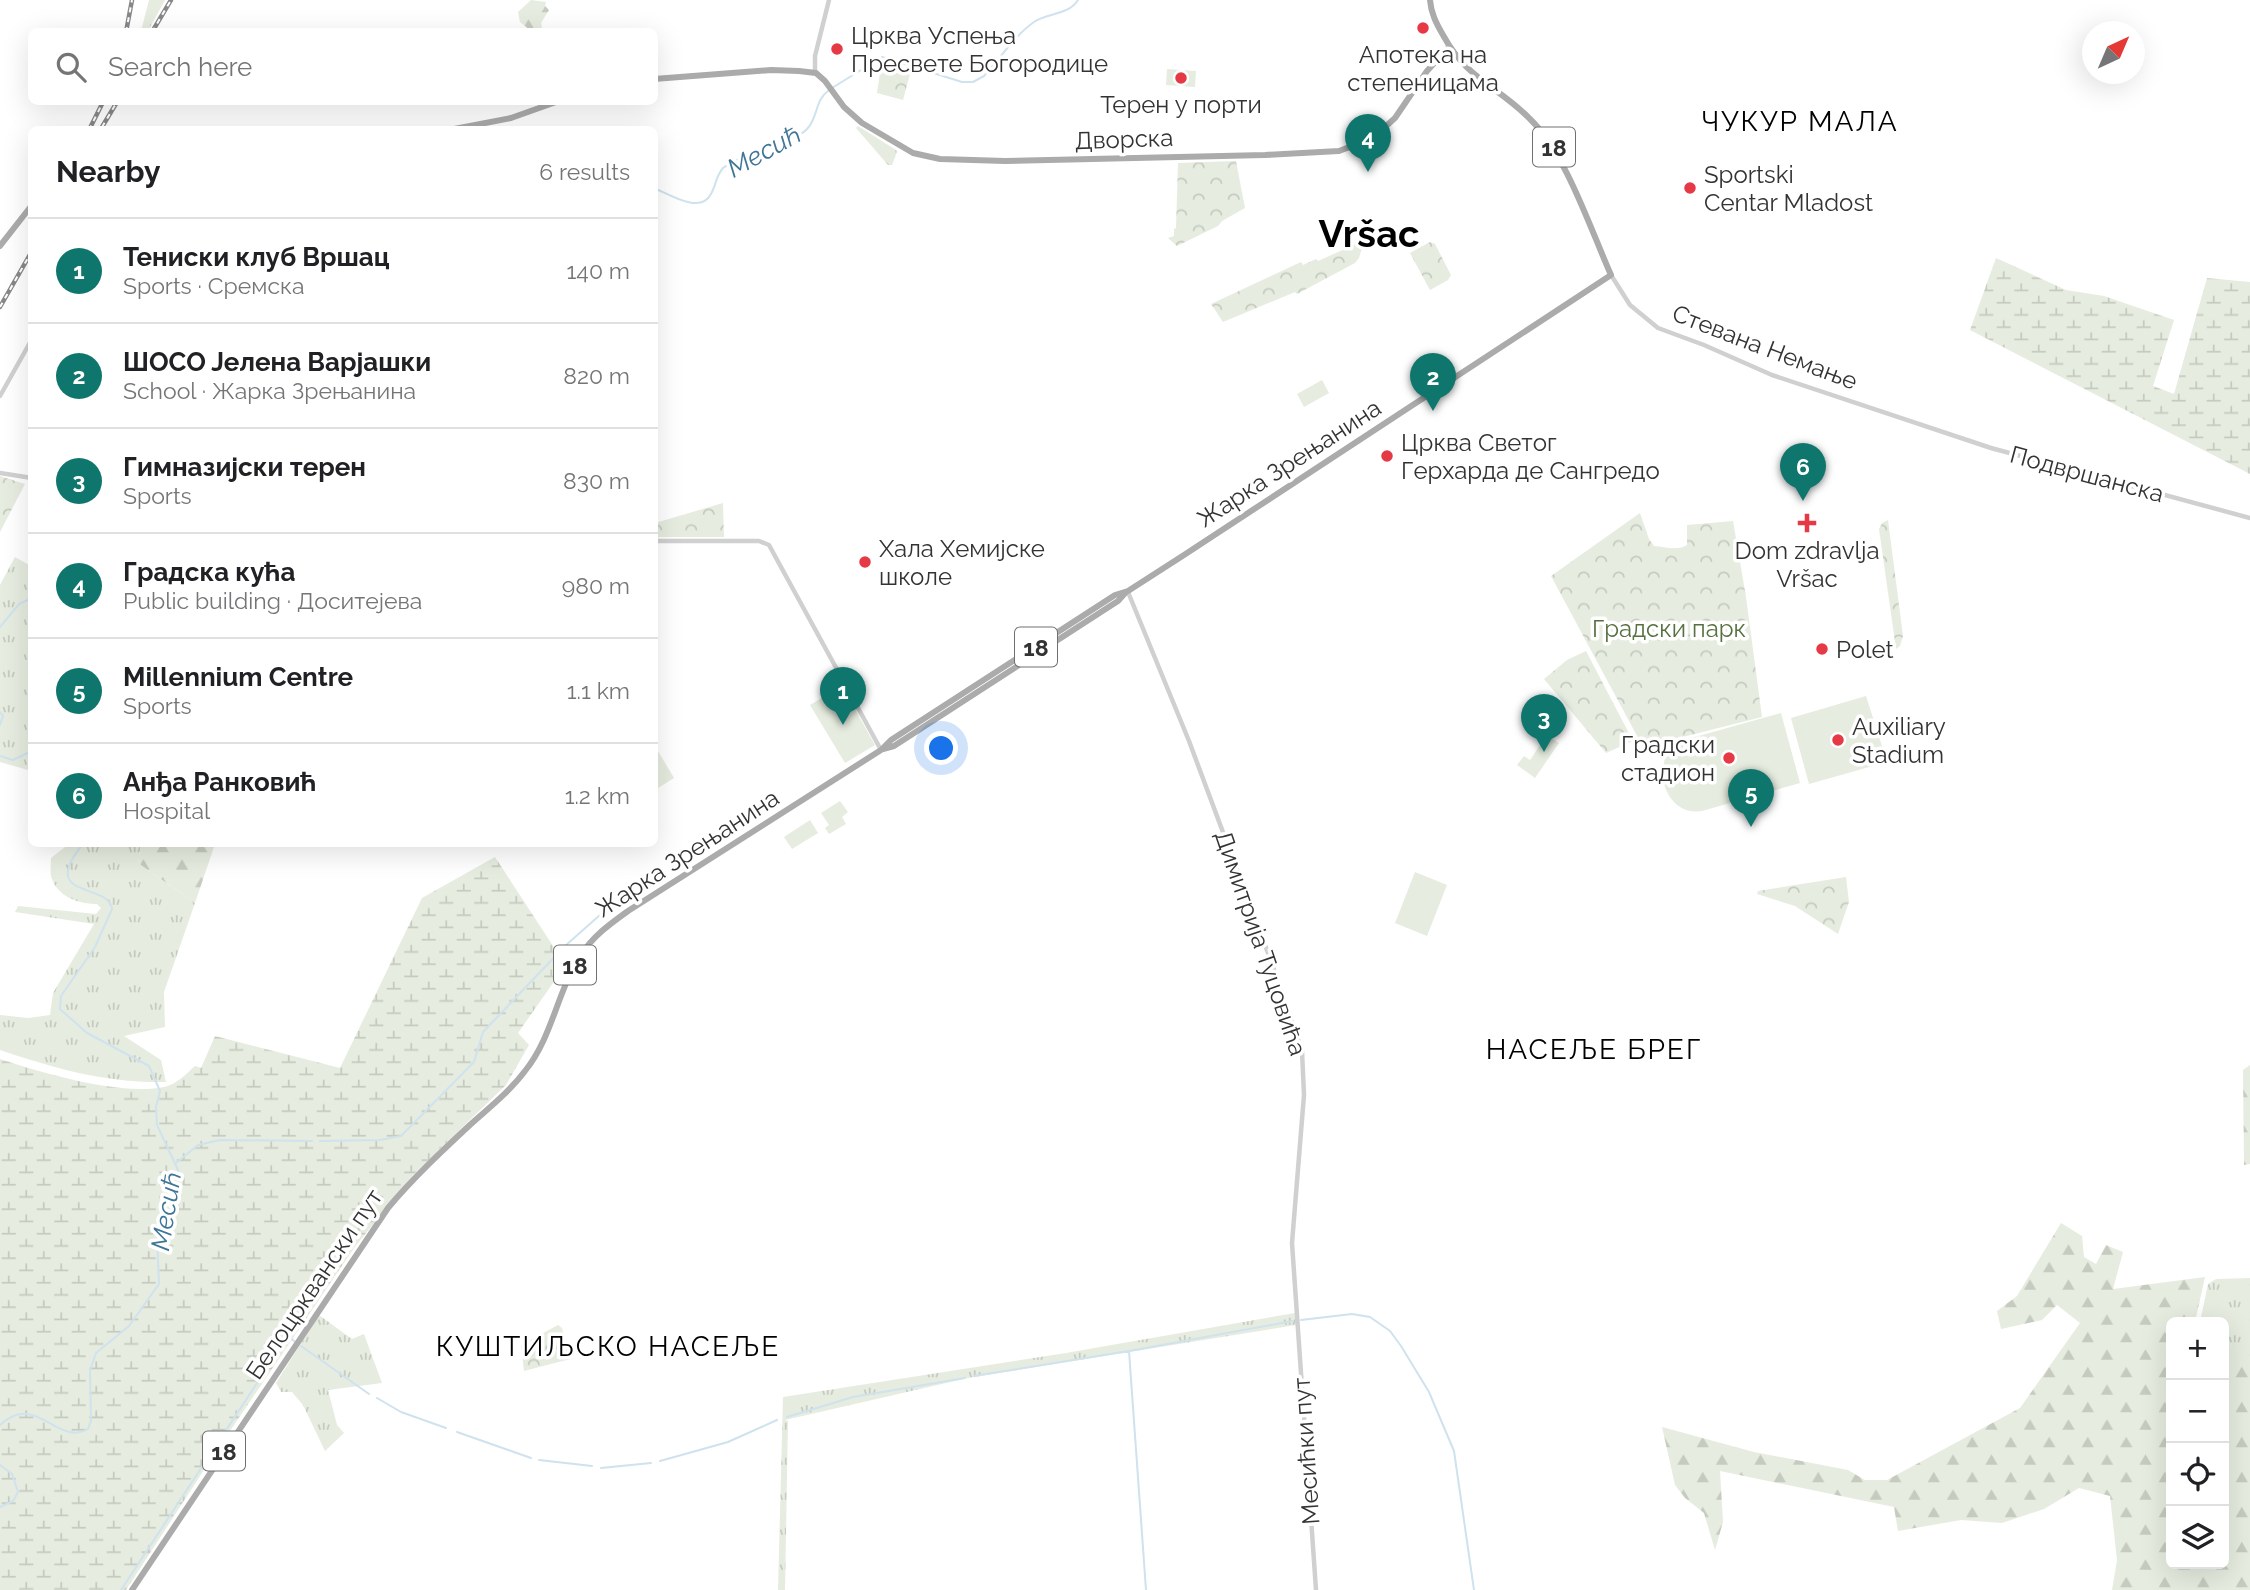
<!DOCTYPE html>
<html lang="en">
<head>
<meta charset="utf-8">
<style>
	:root { --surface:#fff; --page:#f2f2f2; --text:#202124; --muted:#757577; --line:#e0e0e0; --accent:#0f766e }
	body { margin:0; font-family:Raleway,sans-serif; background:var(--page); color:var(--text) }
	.controls { position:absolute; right:21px; bottom:21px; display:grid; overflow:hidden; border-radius:10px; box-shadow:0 7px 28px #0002 }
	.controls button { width:63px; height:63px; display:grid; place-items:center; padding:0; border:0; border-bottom:2px solid var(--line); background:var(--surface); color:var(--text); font:35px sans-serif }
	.compass { position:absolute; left:2082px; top:21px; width:63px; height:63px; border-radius:50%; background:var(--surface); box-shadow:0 7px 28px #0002; rotate:44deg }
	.you { position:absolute; left:942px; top:749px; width:24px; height:24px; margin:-18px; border:5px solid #fff; border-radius:50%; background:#1a73e8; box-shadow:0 0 0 10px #1a73e833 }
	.badge { display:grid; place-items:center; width:46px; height:46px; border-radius:50%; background:var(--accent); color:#fff; font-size:23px; font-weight:700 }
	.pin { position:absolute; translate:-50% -58px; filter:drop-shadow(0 2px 4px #0008) }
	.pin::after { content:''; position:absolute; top:37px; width:24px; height:21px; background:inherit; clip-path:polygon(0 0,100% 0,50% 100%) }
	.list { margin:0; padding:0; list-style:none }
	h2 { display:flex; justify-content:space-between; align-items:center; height:91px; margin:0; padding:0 28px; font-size:30px }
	h2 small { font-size:23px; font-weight:400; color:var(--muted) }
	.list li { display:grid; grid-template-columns:46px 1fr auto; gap:21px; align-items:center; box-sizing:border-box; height:105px; padding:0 28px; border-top:2px solid var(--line) }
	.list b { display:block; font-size:26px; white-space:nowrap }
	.list p { margin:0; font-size:23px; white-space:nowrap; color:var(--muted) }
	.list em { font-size:23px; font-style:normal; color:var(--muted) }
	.icon { flex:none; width:38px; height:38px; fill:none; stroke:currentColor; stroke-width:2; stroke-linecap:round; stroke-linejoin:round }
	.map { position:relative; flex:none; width:2250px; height:1590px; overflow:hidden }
	.search { position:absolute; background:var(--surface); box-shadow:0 7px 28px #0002; left:28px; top:28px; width:630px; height:77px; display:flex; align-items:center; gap:18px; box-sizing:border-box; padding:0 24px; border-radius:10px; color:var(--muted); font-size:26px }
	.panel { position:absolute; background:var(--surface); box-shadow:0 7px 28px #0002; left:28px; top:126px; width:630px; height:721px; border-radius:10px }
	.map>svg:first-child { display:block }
</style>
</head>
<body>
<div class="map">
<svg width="2250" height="1590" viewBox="0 0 2250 1590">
	<defs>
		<pattern id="grass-tufts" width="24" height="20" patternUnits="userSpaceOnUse" patternTransform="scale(1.75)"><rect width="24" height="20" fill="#e6ecdf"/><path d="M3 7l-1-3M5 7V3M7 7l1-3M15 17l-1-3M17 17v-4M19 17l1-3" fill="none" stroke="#c6cbc0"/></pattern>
		<pattern id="forest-firs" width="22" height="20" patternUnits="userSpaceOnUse" patternTransform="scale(1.75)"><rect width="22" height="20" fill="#e6ecdf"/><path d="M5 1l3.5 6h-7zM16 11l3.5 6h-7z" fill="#c6cbc0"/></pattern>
		<pattern id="wetland-marsh" width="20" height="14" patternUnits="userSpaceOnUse" patternTransform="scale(1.75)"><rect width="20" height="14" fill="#e6ecdf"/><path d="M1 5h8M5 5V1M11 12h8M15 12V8" fill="none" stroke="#c6cbc0"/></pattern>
		<pattern id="park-crowns" width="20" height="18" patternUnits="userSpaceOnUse" patternTransform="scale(1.75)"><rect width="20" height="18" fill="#e6ecdf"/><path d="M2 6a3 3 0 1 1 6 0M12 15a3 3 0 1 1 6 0" fill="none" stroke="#c6cbc0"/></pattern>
	</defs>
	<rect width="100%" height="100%" fill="#fff"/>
	<path fill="url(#grass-tufts)" d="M149,0H165L148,31H141Z
		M15,557L31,566L32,764L28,770L0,762V585Z
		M69,844H141L138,863L195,903L164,992L165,1027L124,1036L161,1060L166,1082C105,1083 57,1069 0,1050V1015L28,1018L50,1015L53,993L94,924L15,912L18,906L96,914L101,908L97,904C78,904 56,896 51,876C50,871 51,864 51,858Z
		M2250,1278V1366L2249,1367L2224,1340V1322H2200L2208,1284L2216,1279Z
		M1295,1313L1296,1325L968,1378L785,1420L788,1421L785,1590H778L783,1397L1066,1353Z
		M319,1315L352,1339L364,1334L382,1383L328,1390L337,1425L344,1433L325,1451L303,1405L292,1392H281L276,1383Z"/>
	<path fill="url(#forest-firs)" d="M531,0L546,2L545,6L549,10L541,23L542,27L539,31H531L520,22L518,12Z
		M141,844H215L195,903L138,863Z
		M2250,1065V1164L2244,1165L2243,1070Z
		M2061,1223L2082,1236L2084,1257L2096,1264L2106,1245L2123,1252L2113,1289L2205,1277L2195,1322H2171V1564H2224V1340L2250,1366V1590H2112L2117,1560L2110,1496L2079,1488L2044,1509L2002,1523L1961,1520L1898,1531L1894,1507L1720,1471L1723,1522L1715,1550L1704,1513L1685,1498L1675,1485L1662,1427L1754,1452L1848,1470L1865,1480H1887L2020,1408L2080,1323L2057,1305L2042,1320L2001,1329L1997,1311L2017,1296Z"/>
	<path fill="url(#wetland-marsh)" d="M1996,258L2066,290L2104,296L2174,320L2153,386L2174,394L2207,278L2250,282V474L1970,330Z
		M495,857L557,952L553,983L518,1033L529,1045L506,1085L413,1175L354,1248L215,1453L126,1590H0V1059C43,1073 120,1096 164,1087C176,1085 186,1074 195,1066L201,1068L215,1036L340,1068L422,898Z"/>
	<path fill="url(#park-crowns)" d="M887,62L911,70L903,100L877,93L881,66Z
		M858,126L896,150L897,152L892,165H888L856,128Z
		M1236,161L1245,208L1222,221L1218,226L1177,246L1168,238L1174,236V229L1176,228L1178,163Z
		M1430,242L1435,244L1451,275L1448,280L1430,290L1410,253Z
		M1358,243L1362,248L1359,258L1355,263L1297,294L1295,292L1223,322L1211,304L1301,262L1303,265L1316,259L1318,261Z
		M0,476L25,484L0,532Z
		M723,503L724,537H655V523Z
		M1640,513L1649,539L1654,546C1664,547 1679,551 1687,545V525L1733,521L1746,597L1762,717L1643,747L1551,576Z
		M1888,520L1903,636L1900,646L1896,649L1879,529L1882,523Z
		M1586,651L1633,741L1606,753L1544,679L1567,660Z
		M1846,877L1849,902L1838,934L1795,906L1757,894L1758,891Z
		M558,1325L562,1328L570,1359L524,1371L521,1345Z"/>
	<path fill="#e6ecdf" d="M1167,69L1196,71L1195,87L1166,85Z
		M1322,380L1329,393L1304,407L1297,394Z
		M842,686L875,745L845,763L810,705Z
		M1866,696L1887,762L1809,784L1791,718Z
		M1781,713L1800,783L1702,811C1665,817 1649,764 1677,742Z
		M1547,735L1559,743L1535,778L1517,765L1524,756L1530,760Z
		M655,746L674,778L655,790H654Z
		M840,801L848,812L842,817L846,824L829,834L825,828L829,825L821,813Z
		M810,820L818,833L792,849L784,837Z
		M1415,872L1447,885L1427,936L1395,923Z"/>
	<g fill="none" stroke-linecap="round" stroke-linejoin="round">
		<path stroke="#cfe2ee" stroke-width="2" d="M832,88L882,57L962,82H973L984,76C1000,59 1014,36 1034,22C1047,13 1069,15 1078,0
			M654,188C669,194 700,215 711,194C716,185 716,176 723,168C737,160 752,151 767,145C779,140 798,139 807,129C818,118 815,100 828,91
			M0,627L19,604L32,598
			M0,712L3,716L0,725
			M0,756L13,760L32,751
			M320,1141L380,1140L401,1136L474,1062L483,1032L565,946L600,915
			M176,1163L198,1145L220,1140L312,1141
			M1301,1320L1352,1314L1370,1317L1390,1331L1401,1346L1429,1392L1454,1451L1474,1590
			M301,1346L369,1394
			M1129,1351L1146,1590
			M974,1376L1135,1350L1293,1321
			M377,1398L401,1412L446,1428
			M787,1417L853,1397L965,1378
			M0,1425C36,1391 57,1447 88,1429L91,1421L90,1370L96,1353L129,1326L159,1284L157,1237L164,1225L163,1215L177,1180L178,1170L157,1125L156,1107L160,1091L149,1066L87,1033L60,1009L61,996L95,947L112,909C109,882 37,900 83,844
			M457,1432L531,1458
			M539,1460L592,1466
			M660,1461L728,1442L777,1420
			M0,1465L12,1474L18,1492L13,1501L0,1507
			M601,1468L651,1463
			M121,1590L288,1336L294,1341"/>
		<path stroke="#d0d0d0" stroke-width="4.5" d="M815,73V56L829,0
			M1611,275L1630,305L1658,328L1704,345L1772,375L1991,448L2250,518
			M0,396L32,339
			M0,473L32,478
			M654,541H759L769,545L881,750
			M1128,592L1189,741L1271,961L1302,1051L1304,1095L1292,1243L1316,1590"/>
		<path stroke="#ababab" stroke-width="6" d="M654,79L771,70L799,71L816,73L825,81L844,107L862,123L913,153L940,159L1005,161L1265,155L1339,151L1373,138L1395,118L1427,71L1449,47
			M449,130L511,118L556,102
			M0,246L32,205
			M883,749L894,746L1118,601L1126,592
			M132,1590L388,1208C414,1177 442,1151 471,1124C490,1107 510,1091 525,1071C553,1036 557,991 581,955C593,936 610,924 628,911L881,750L891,740L1115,595L1128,591L1184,555L1611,275C1590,228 1566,154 1530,119C1497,85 1468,81 1443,35C1436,23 1431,13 1430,0"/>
		<g stroke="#888" stroke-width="4.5">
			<path id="rail" d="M126,32L132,0
				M152,32L171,0
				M102,127L117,102
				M89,130L103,102
				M0,307L32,251"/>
		</g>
		<use href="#rail" stroke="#fff" stroke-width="2" stroke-dasharray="5" stroke-linecap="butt"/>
	</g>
	<g fill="#e63946" stroke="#fff" stroke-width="2.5">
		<circle cx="1423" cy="28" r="7"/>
		<circle cx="837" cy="49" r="7"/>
		<circle cx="1181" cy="78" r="7"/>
		<circle cx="1690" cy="188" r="7"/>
		<circle cx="1387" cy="456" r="7"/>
		<path d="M1803.5 512.5h7v7h7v7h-7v7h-7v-7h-7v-7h7z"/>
		<circle cx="865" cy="562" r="7"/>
		<circle cx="1822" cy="649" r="7"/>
		<circle cx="1838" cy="740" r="7"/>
		<circle cx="1729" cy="758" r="7"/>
	</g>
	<g text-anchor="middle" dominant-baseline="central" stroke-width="7" stroke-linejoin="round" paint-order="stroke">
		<g fill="#fff" stroke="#707070" stroke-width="2">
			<rect x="1533" y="127.5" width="42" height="39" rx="5"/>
			<rect x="1015" y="627.5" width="42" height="39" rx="5"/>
			<rect x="554" y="945.5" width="42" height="39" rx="5"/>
			<rect x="203" y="1431.5" width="42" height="39" rx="5"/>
		</g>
		<g font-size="23" font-weight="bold" fill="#333">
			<text x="1554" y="147">18</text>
			<text x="1036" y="647">18</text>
			<text x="575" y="965">18</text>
			<text x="224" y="1451">18</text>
		</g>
		<g font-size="24" fill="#333" stroke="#fff" text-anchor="start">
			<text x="851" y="35">Црква Успења<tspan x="851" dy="28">Пресвете Богородице</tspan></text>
			<text x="1423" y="54" text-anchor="middle">Апотека на<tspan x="1423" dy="28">степеницама</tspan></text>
			<text x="1181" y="104" text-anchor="middle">Терен у порти</text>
			<text x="1704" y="174">Sportski<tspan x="1704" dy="28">Centar Mladost</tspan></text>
			<text x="1401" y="442">Црква Светог<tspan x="1401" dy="28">Герхарда де Сангредо</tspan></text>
			<text x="879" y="548">Хала Хемијске<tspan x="879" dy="28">школе</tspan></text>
			<text x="1807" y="550" text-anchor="middle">Dom zdravlja<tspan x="1807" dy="28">Vršac</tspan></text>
			<text x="1836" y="649">Polet</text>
			<text x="1852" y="726">Auxiliary<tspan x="1852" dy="28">Stadium</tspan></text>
			<text x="1715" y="744" text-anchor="end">Градски<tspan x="1715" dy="28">стадион</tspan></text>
		</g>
		<g font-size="24" fill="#333" stroke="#fff">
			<text transform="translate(1124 139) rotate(-2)">Дворска</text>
			<text transform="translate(1765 347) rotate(21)">Стевана Немање</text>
			<text transform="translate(1289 463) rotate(-33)">Жарка Зрењанина</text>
			<text transform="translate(2087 474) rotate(15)">Подвршанска</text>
			<text transform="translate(687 853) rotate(-33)">Жарка Зрењанина</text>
			<text transform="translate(1261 943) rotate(71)">Димитрија Туцовића</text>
			<text transform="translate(314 1284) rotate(-56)">Белоцрквански пут</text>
			<text transform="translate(1306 1451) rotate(-94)">Месићки пут</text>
		</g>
		<g font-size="24" fill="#56703f" stroke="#fff">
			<text x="1669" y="628">Градски парк</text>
		</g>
		<g font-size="26" font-style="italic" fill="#3f7597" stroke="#fff">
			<text transform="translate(764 151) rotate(-29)">Месић</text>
			<text transform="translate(166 1211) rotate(-81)">Месић</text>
		</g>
		<g font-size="28" letter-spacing="2" fill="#000" stroke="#fff">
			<text x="1800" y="121">ЧУКУР МАЛА</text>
			<text x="1594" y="1049">НАСЕЉЕ БРЕГ</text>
			<text x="608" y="1346">КУШТИЉСКО НАСЕЉЕ</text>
		</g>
		<g font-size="38" font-weight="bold" fill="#000" stroke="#fff">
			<text x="1369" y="233">Vršac</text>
		</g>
	</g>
</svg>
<div class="controls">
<button>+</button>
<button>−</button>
<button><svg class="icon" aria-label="locate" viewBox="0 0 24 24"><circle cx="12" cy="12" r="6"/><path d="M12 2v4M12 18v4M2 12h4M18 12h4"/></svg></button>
<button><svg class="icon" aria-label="layers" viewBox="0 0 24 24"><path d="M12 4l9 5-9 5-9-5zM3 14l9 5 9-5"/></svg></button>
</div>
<svg class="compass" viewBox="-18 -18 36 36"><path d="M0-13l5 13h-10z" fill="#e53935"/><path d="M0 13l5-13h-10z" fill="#757577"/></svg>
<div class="you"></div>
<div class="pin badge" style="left:843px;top:725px">1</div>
<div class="pin badge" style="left:1433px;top:411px">2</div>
<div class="pin badge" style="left:1544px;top:752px">3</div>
<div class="pin badge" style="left:1368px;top:172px">4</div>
<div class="pin badge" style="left:1751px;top:827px">5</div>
<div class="pin badge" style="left:1803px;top:501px">6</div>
<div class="search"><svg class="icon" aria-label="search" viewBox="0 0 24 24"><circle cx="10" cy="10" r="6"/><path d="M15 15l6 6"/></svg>Search here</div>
<section class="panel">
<h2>Nearby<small>6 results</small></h2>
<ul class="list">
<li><span class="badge">1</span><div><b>Тениски клуб Вршац</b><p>Sports · Сремска</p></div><em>140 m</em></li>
<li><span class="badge">2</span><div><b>ШОСО Јелена Варјашки</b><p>School · Жарка Зрењанина</p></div><em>820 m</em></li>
<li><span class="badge">3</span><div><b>Гимназијски терен</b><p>Sports</p></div><em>830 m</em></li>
<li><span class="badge">4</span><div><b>Градска кућа</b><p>Public building · Доситејева</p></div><em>980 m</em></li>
<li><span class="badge">5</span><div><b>Millennium Centre</b><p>Sports</p></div><em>1.1 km</em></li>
<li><span class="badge">6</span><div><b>Анђа Ранковић</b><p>Hospital</p></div><em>1.2 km</em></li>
</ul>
</section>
</div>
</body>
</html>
